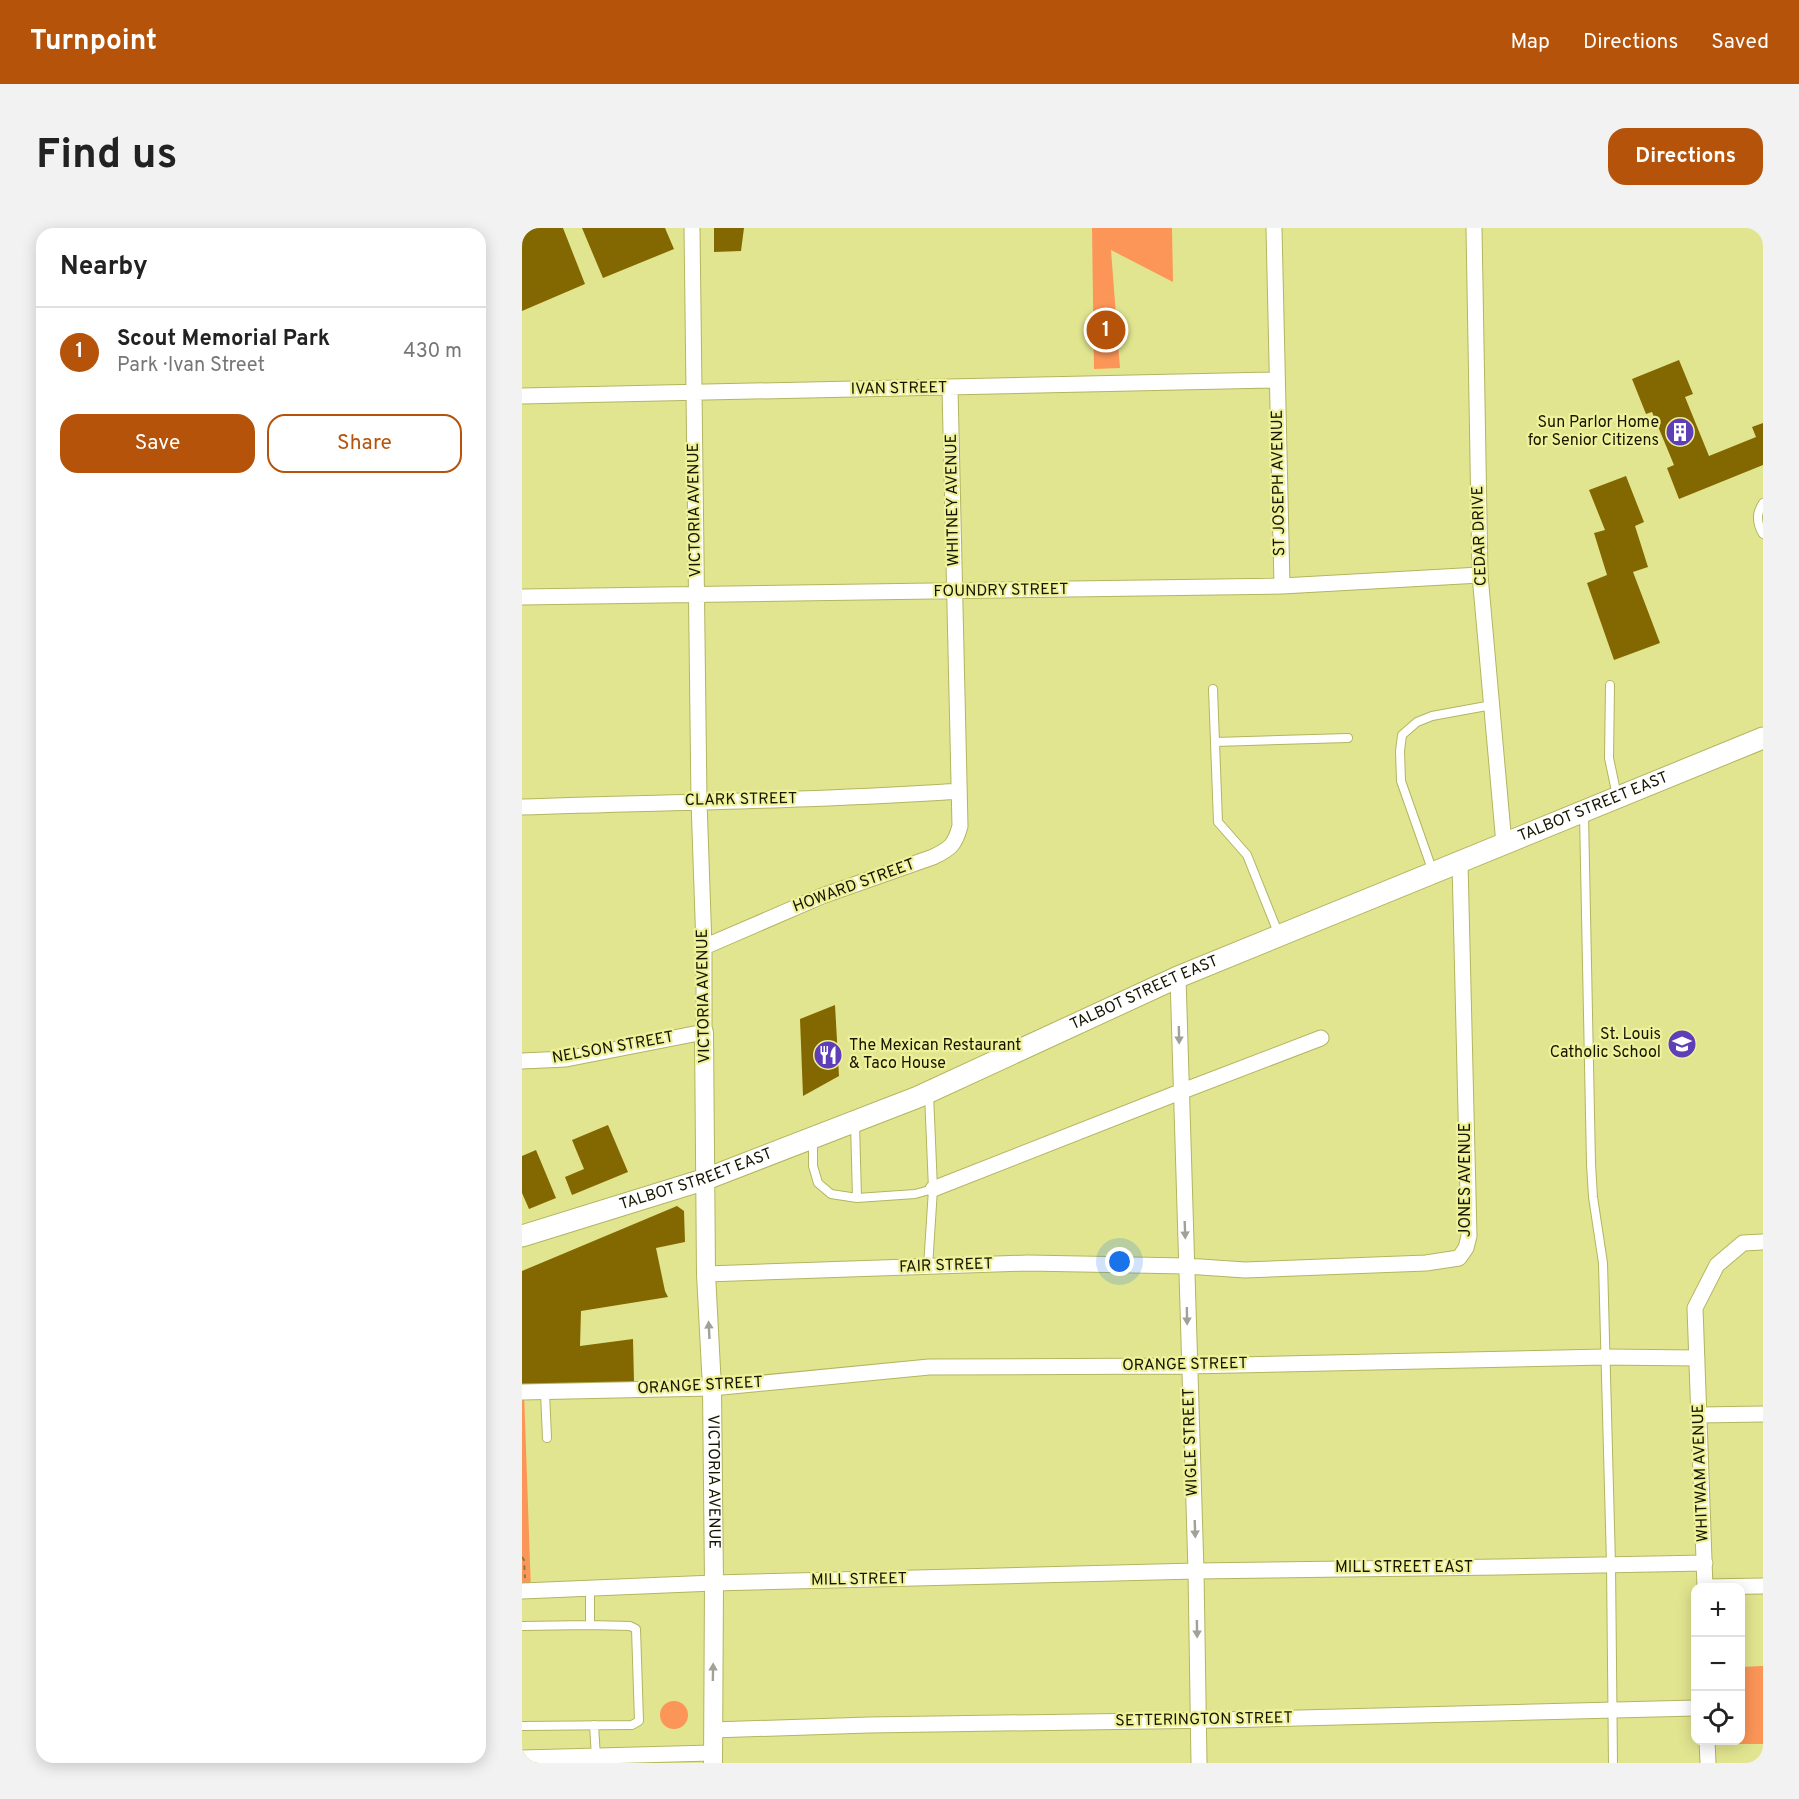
<!DOCTYPE html>
<html lang="en">
<head>
<meta charset="utf-8">
<style>
	:root { --surface:#fff; --page:#f2f2f2; --text:#222; --muted:#767676; --line:#e0e0e0; --accent:#b45309 }
	body { margin:0; font-family:Overpass,sans-serif; background:var(--page); color:var(--text) }
	.controls { position:absolute; right:18px; bottom:18px; display:grid; overflow:hidden; border-radius:12px; box-shadow:0 3px 15px #0003 }
	.controls button { width:54px; height:54px; display:grid; place-items:center; padding:0; border:0; border-bottom:2px solid var(--line); background:var(--surface); color:var(--text); font:30px sans-serif }
	.you { position:absolute; left:598px; top:1034px; width:21px; height:21px; margin:-15px; border:4px solid #fff; border-radius:50%; background:#1a73e8; box-shadow:0 0 0 9px #1a73e833 }
	.badge { display:grid; place-items:center; width:39px; height:39px; border-radius:50%; background:var(--accent); color:#fff; font-size:20px; font-weight:700 }
	.pin { position:absolute; translate:-50% -50%; border:3px solid #fff; box-shadow:0 2px 6px #0006 }
	.list { margin:0; padding:0; list-style:none }
	h2 { display:flex; justify-content:space-between; align-items:center; height:78px; margin:0; padding:0 24px; font-size:26px }
	h2 small { font-size:20px; font-weight:400; color:var(--muted) }
	.list li { display:grid; grid-template-columns:39px 1fr auto; gap:18px; align-items:center; box-sizing:border-box; height:90px; padding:0 24px; border-top:2px solid var(--line) }
	.list b { display:block; font-size:22px; white-space:nowrap }
	.list p { margin:0; font-size:20px; white-space:nowrap; color:var(--muted) }
	.list em { font-size:20px; font-style:normal; color:var(--muted) }
	.actions { display:flex; gap:12px; padding:18px 24px }
	.actions a { flex:1; padding:14px 0; border:2px solid var(--accent); border-radius:18px; text-align:center; font-size:21px; color:var(--accent) }
	.actions .main { background:var(--accent); color:#fff }
	.icon { flex:none; width:33px; height:33px; fill:none; stroke:currentColor; stroke-width:2; stroke-linecap:round; stroke-linejoin:round }
	.map { position:relative; flex:none; width:1241px; height:1535px; overflow:hidden; border-radius:18px }
	header { display:flex; align-items:center; gap:36px; box-sizing:border-box; height:84px; padding:0 30px; background:var(--accent); color:#fff }
	header strong { font-size:28px }
	nav { display:flex; gap:33px; margin-inline-start:auto; font-size:21px }
	.intro { display:flex; align-items:center; justify-content:space-between; box-sizing:border-box; height:144px; padding:0 36px }
	h1 { margin:0; font-size:42px }
	.button { padding:15px 27px; border-radius:18px; background:var(--accent); color:#fff; font-size:21px; font-weight:700 }
	main { display:flex; gap:36px; padding:0 36px }
	aside { flex:1; background:var(--surface); border-radius:18px; box-shadow:0 3px 15px #0003 }
	.map>svg:first-child { display:block }
</style>
</head>
<body>
<header>
<strong>Turnpoint</strong>
<nav><a>Map</a><a>Directions</a><a>Saved</a></nav>
</header>
<div class="intro"><h1>Find us</h1><a class="button">Directions</a></div>
<main>
<aside>
<h2>Nearby<small></small></h2>
<ul class="list">
<li><span class="badge">1</span><div><b>Scout Memorial Park</b><p>Park · Ivan Street</p></div><em>430 m</em></li>
</ul>
<div class="actions"><a class="main">Save</a><a>Share</a></div>
</aside>
<div class="map">
<svg width="1241" height="1535" viewBox="0 0 1241 1535">
	<rect width="100%" height="100%" fill="#e2e58f"/>
	<path fill="#fc9558" d="M570,0H650L651,54L589,22L598,140L572,141Z
		M0,1164H2L9,1363H0Z
		M1241,1438V1516H1203V1513L1218,1512L1219,1439Z
		M138 1487a14 14 0 1 1 28 0a14 14 0 1 1-28 0Z"/>
	<path fill="#836700" d="M0,0H41L63,56L0,83Z
		M60,0H143L152,21L81,50Z
		M192,0H222L219,23L192,24Z
		M1157,132L1171,166L1163,169L1187,228L1234,209L1230,199L1241,195V237L1157,271L1145,240L1152,237L1130,184L1124,186L1110,151Z
		M1104,248L1122,294L1113,298L1126,339L1111,344L1138,415L1092,432L1065,355L1085,347L1072,305L1083,302L1067,262Z
		M313,777L317,848L281,868L278,791Z
		M86,897L106,944L50,967L43,949L62,941L50,912Z
		M14,922L34,970L7,981L0,965V928Z
		M155,978L162,983L163,1014L134,1020L143,1063L146,1069L59,1083L58,1118L111,1111L112,1154L0,1158V1043Z"/>
	<g fill="none" stroke-linecap="round" stroke-linejoin="round">
		<g stroke="#b3b560" stroke-width="10">
			<path id="service" d="M1241,275C1234,285 1235,296 1241,306
				M1088,457L1087,530L1095,568
				M691,461L696,594L725,627L757,707
				M693,514L826,510
				M1062,586L1069,936L1071,969L1081,1035L1089,1336L1091,1535
				M911,644L879,553L878,523L880,507L895,494L910,488L970,477
				M333,895L335,970
				M291,911V938L296,955L309,966L335,970L393,966L411,961
				M406,1039L411,961L407,866
				M23,1164L25,1210
				M68,1360V1397
				M0,1398L68,1397L108,1398L114,1401L117,1493L110,1497L0,1498
				M72,1497L74,1529"/>
		</g>
		<g stroke="#b3b560" stroke-width="17">
			<path id="minor" d="M752,0L760,358
				M952,0L958,347L982,616
				M0,168L754,152
				M0,369L760,358L958,347
				M0,579C146,574 292,573 437,563
				M182,719L300,668L411,629C428,621 433,617 438,598L428,160
				M656,749L674,1343L677,1535
				M0,833L44,831L182,804V719L177,573L170,0
				M411,961L658,864L799,810
				M184,1046L506,1035L664,1038L723,1042L904,1035L937,1030L944,1020L947,1008L938,635
				M0,1164L190,1160L407,1139L667,1138L1083,1129L1175,1130
				M1177,1187L1241,1186
				M1183,1359L1241,1358
				M1183,1360L1173,1080L1195,1037L1221,1015L1241,1014
				M0,1363L192,1355L674,1343L979,1339L1183,1335
				M191,1502L347,1497L697,1492L1174,1480
				M1185,1512L1186,1535
				M0,1530L190,1525"/>
		</g>
		<g stroke="#b3b560" stroke-width="20">
			<g id="tertiary">
				<path id="s1" d="M182,804L184,1046L190,1160L192,1355L191,1535"/>
			</g>
		</g>
		<g stroke="#b3b560" stroke-width="23">
			<g id="secondary">
				<path id="s2" d="M0,1008L184,951L396,869L656,749L1241,510"/>
			</g>
		</g>
		<path stroke="#7c7d48" stroke-width="2" stroke-dasharray="4.5 4.5" stroke-linecap="butt" d="M0,1329L2,1332L3,1350"/>
		<use href="#service" stroke="#fff" stroke-width="8"/>
		<use href="#minor" stroke="#fff" stroke-width="15"/>
		<use href="#tertiary" stroke="#fff" stroke-width="18"/>
		<use href="#secondary" stroke="#fff" stroke-width="21"/>
	</g>
	<defs><path id="oneway-solid" d="M-6-.8H1V-3.2L6.5 0L1 3.2V.8H-6Z" transform="scale(1.5)"/></defs>
	<g fill="#a1a199">
		<use href="#oneway-solid" transform="translate(657 807) rotate(89)"/>
		<use href="#oneway-solid" transform="translate(663 1002) rotate(88)"/>
		<use href="#oneway-solid" transform="translate(665 1088) rotate(89)"/>
		<use href="#oneway-solid" transform="translate(187 1102) rotate(-93)"/>
		<use href="#oneway-solid" transform="translate(673 1301) rotate(88)"/>
		<use href="#oneway-solid" transform="translate(675 1401) rotate(89)"/>
		<use href="#oneway-solid" transform="translate(191 1444) rotate(-89)"/>
	</g>
	<defs>
		<g id="building-disc" transform="scale(1.5)"><circle r="9.5" fill="#5f3fb7" stroke="#eff29b"/><path d="M-4-6H4V6H1V3H-1V6H-4ZM-2.5-4.3h1.7v1.8h-1.7ZM.8-4.3h1.7v1.8H.8ZM-2.5-1h1.7V.8h-1.7ZM.8-1h1.7V.8H.8Z" fill="#fff"/></g>
		<g id="school-disc" transform="scale(1.5)"><circle r="9.5" fill="#5f3fb7" stroke="#eff29b"/><path d="M0-5L7-2L0 1L-7-2ZM-4 1L0 2.5L4 1V4Q0 6-4 4Z" fill="#fff"/></g>
		<g id="restaurant-disc" transform="scale(1.5)"><circle r="9.5" fill="#5f3fb7" stroke="#eff29b"/><path d="M-5-6h1v4h1v-4h1v4h1v-4h1v5L-1.5 .5V6h-2V.5L-5-1ZM5-6V6H3V1.5H1.5Q1.5-4 5-6Z" fill="#fff"/></g>
	</defs>
	<g fill-rule="evenodd">
		<use href="#building-disc" x="1158" y="204"/>
		<use href="#school-disc" x="1160" y="816"/>
		<use href="#restaurant-disc" x="306" y="827"/>
	</g>
	<g text-anchor="middle" dominant-baseline="central" stroke-width="4.5" stroke-linejoin="round" paint-order="stroke">
		<g font-size="16" fill="#151500" stroke="#eff29b">
			<text transform="translate(377 161) rotate(-1)">IVAN STREET</text>
			<text transform="translate(757 255) rotate(-91)">ST JOSEPH AVENUE</text>
			<text transform="translate(431 272) rotate(-91)">WHITNEY AVENUE</text>
			<text transform="translate(173 282) rotate(-91)">VICTORIA AVENUE</text>
			<text transform="translate(958 308) rotate(-92)">CEDAR DRIVE</text>
			<text transform="translate(479 363) rotate(-1)">FOUNDRY STREET</text>
			<text transform="translate(219 572) rotate(-1)">CLARK STREET</text>
			<text stroke="none"><textPath href="#s2" startOffset="1155">TALBOT STREET EAST</textPath></text>
			<text transform="translate(332 658) rotate(-20)">HOWARD STREET</text>
			<text stroke="none"><textPath href="#s2" startOffset="669">TALBOT STREET EAST</textPath></text>
			<text transform="translate(182 768) rotate(-91)">VICTORIA AVENUE</text>
			<text transform="translate(91 820) rotate(-10)">NELSON STREET</text>
			<text stroke="none"><textPath href="#s2" startOffset="183">TALBOT STREET EAST</textPath></text>
			<text transform="translate(944 952) rotate(-90)">JONES AVENUE</text>
			<text transform="translate(424 1038) rotate(-2)">FAIR STREET</text>
			<text transform="translate(663 1137) rotate(-1)">ORANGE STREET</text>
			<text transform="translate(178 1158) rotate(-3)">ORANGE STREET</text>
			<text transform="translate(669 1214) rotate(-92)">WIGLE STREET</text>
			<text transform="translate(1179 1245) rotate(-92)">WHITWAM AVENUE</text>
			<text stroke="none"><textPath href="#s1" startOffset="450">VICTORIA AVENUE</textPath></text>
			<text x="882" y="1340">MILL STREET EAST</text>
			<text transform="translate(337 1352) rotate(-1)">MILL STREET</text>
			<text transform="translate(682 1492) rotate(-1)">SETTERINGTON STREET</text>
		</g>
		<g font-size="16" fill="#151500" stroke="#eff29b" text-anchor="end">
			<text x="1137" y="195">Sun Parlor Home<tspan x="1137" dy="18">for Senior Citizens</tspan></text>
			<text x="1139" y="807">St. Louis<tspan x="1139" dy="18">Catholic School</tspan></text>
			<text x="327" y="818" text-anchor="start">The Mexican Restaurant<tspan x="327" dy="18">&amp; Taco House</tspan></text>
		</g>
	</g>
</svg>
<div class="controls">
<button>+</button>
<button>−</button>
<button><svg class="icon" aria-label="locate" viewBox="0 0 24 24"><circle cx="12" cy="12" r="6"/><path d="M12 2v4M12 18v4M2 12h4M18 12h4"/></svg></button>
</div>
<div class="you"></div>
<div class="pin badge" style="left:584px;top:102px">1</div>
</div>
</main>
</body>
</html>
